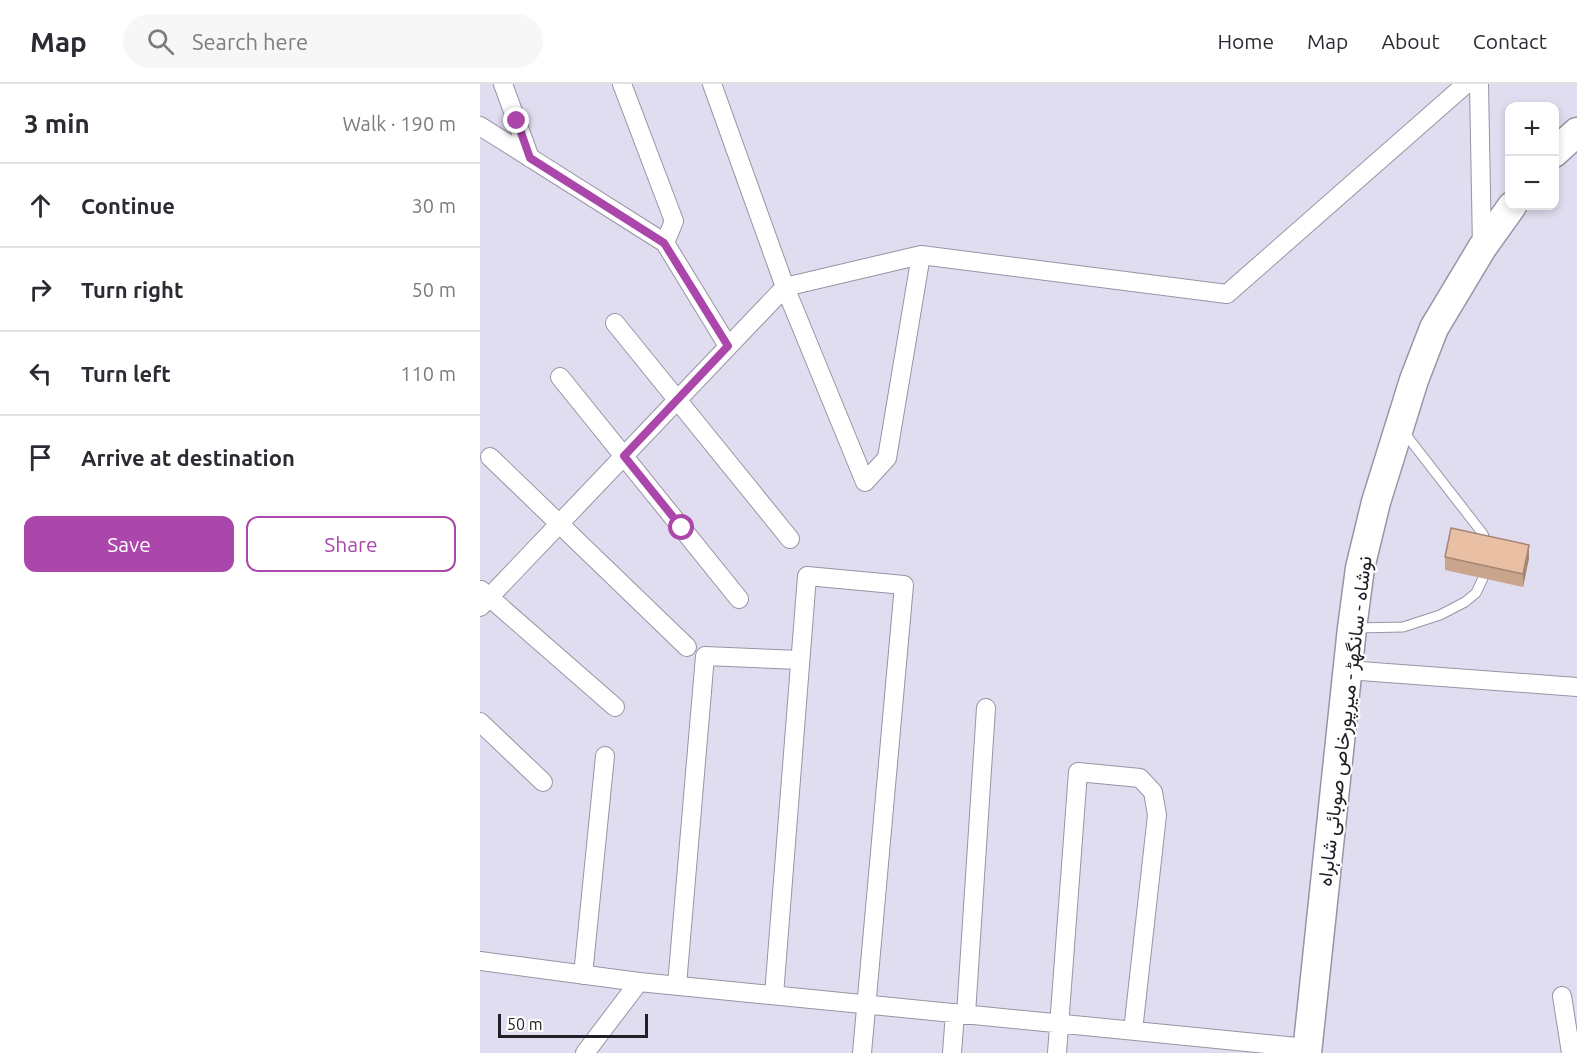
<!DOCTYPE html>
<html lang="en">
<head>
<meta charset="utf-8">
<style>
	:root { --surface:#fff; --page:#f7f7f7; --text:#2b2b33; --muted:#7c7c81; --line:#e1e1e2; --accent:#ab46ab }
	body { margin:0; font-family:Ubuntu,Vazirmatn,sans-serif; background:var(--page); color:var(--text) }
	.controls { position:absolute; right:18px; top:18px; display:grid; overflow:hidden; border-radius:12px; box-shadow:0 3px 9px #0003 }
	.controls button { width:54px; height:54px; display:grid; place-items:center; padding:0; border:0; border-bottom:2px solid var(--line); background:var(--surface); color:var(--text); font:30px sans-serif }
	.scale { position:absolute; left:18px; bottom:15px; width:150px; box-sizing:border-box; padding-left:6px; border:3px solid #222027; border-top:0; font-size:16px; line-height:21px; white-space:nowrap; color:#222027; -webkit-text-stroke:4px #fff; paint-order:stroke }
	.stop { position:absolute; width:18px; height:18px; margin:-14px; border:4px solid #ab46ab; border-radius:50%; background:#fff }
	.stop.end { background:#ab46ab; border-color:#fff; box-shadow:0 2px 6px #0008 }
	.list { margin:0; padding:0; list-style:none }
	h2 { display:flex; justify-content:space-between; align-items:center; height:78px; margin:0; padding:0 24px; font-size:26px }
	h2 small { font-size:20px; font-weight:400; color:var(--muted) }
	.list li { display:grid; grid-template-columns:39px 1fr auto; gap:18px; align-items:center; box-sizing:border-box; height:84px; padding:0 24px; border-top:2px solid var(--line) }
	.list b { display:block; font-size:22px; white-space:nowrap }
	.list em { font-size:20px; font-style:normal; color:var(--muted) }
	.actions { display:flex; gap:12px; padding:18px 24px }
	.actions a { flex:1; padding:14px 0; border:2px solid var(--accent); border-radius:12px; text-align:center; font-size:21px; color:var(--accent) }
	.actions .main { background:var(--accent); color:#fff }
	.icon { flex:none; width:33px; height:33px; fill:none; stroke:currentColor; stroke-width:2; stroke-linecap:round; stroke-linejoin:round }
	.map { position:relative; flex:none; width:1097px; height:969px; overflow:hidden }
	header { display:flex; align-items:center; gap:36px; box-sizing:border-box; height:84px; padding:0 30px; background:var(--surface); border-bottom:2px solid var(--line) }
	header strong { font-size:28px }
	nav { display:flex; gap:33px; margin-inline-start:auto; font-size:21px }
	.search { width:420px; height:54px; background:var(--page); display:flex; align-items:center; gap:15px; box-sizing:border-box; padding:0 21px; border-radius:33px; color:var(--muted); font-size:22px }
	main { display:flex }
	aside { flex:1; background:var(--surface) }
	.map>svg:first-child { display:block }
</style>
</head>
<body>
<header>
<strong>Map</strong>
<div class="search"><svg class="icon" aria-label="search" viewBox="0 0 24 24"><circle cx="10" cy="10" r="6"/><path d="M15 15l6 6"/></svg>Search here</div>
<nav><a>Home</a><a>Map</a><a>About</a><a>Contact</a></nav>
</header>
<main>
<aside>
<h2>3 min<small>Walk · 190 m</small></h2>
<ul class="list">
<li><svg class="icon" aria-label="ahead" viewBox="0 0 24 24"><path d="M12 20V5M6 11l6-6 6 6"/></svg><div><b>Continue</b></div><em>30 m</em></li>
<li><svg class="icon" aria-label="right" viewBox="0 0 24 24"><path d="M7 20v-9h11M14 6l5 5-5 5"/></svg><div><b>Turn right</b></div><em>50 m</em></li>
<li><svg class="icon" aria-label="left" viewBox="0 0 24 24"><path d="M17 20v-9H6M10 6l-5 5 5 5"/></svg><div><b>Turn left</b></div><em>110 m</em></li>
<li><svg class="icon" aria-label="arrive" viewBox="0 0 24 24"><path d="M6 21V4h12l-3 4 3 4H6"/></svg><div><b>Arrive at destination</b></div></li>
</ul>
<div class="actions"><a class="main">Save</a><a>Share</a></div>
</aside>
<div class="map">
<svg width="1097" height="969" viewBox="0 0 1097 969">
	<rect width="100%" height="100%" fill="#e1ddf0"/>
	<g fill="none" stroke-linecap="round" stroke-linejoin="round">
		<g stroke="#9894a5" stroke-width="11">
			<path id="lane" d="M923,347L1003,450L1007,461
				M876,544L923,543L960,531L985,518L996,509L1003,494"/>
		</g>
		<g stroke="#9894a5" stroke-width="20">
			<path id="street" d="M23,0L50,74
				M142,0L194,137L185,159
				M232,0L305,203L385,398L407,374L441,171
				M999,0L1002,164
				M0,42L185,159L248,262
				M135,239L310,455
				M80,293L259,515
				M10,373L207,563
				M1,506L135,623
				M0,523L305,203L441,171L747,210L986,0
				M867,586L1097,603
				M0,638L63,698
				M0,877L159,898
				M103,891L125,672
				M197,901L225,572L320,576
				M294,911L327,492L424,501L382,969
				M1082,912L1091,969
				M486,930L506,624
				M105,969L159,898L827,964
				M472,969L475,929
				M577,969L598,688L660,694L673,708L677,731L653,947"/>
		</g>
		<g stroke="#9894a5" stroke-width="31">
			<path id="primary" d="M1074,69L1097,48
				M827,969L872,544L880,484L896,418L934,296L954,244L1002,164L1032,122"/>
		</g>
		<use href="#lane" stroke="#fff" stroke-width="9"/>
		<use href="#street" stroke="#fff" stroke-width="18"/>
		<use href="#primary" stroke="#fff" stroke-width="28"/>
	</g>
	<path fill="#c9a58e" d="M965,473L1049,474L1043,503L965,486Z"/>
	<path fill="#a48674" d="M1049,461V474L1043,503V490Z"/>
	<path fill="#eac0a5" stroke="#a48674" stroke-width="1.5" d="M971,444L1049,461L1043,490L965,473Z"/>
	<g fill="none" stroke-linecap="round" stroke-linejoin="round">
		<path stroke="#ab46ab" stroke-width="8" d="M37,37L50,74L184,159L248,262L144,372L202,444"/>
	</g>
	<g text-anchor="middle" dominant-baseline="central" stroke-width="4.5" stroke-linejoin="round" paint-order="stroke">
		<g font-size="20" fill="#222027" stroke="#fff">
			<text transform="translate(864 637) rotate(-83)">نوشاہ - سانگھڑ - میرپورخاص صوبائی شاہراہ</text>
		</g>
	</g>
</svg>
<div class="controls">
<button>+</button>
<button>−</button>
</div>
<div class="scale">50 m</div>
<div class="stop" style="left:202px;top:444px"></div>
<div class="stop end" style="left:37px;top:37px"></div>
</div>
</main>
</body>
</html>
